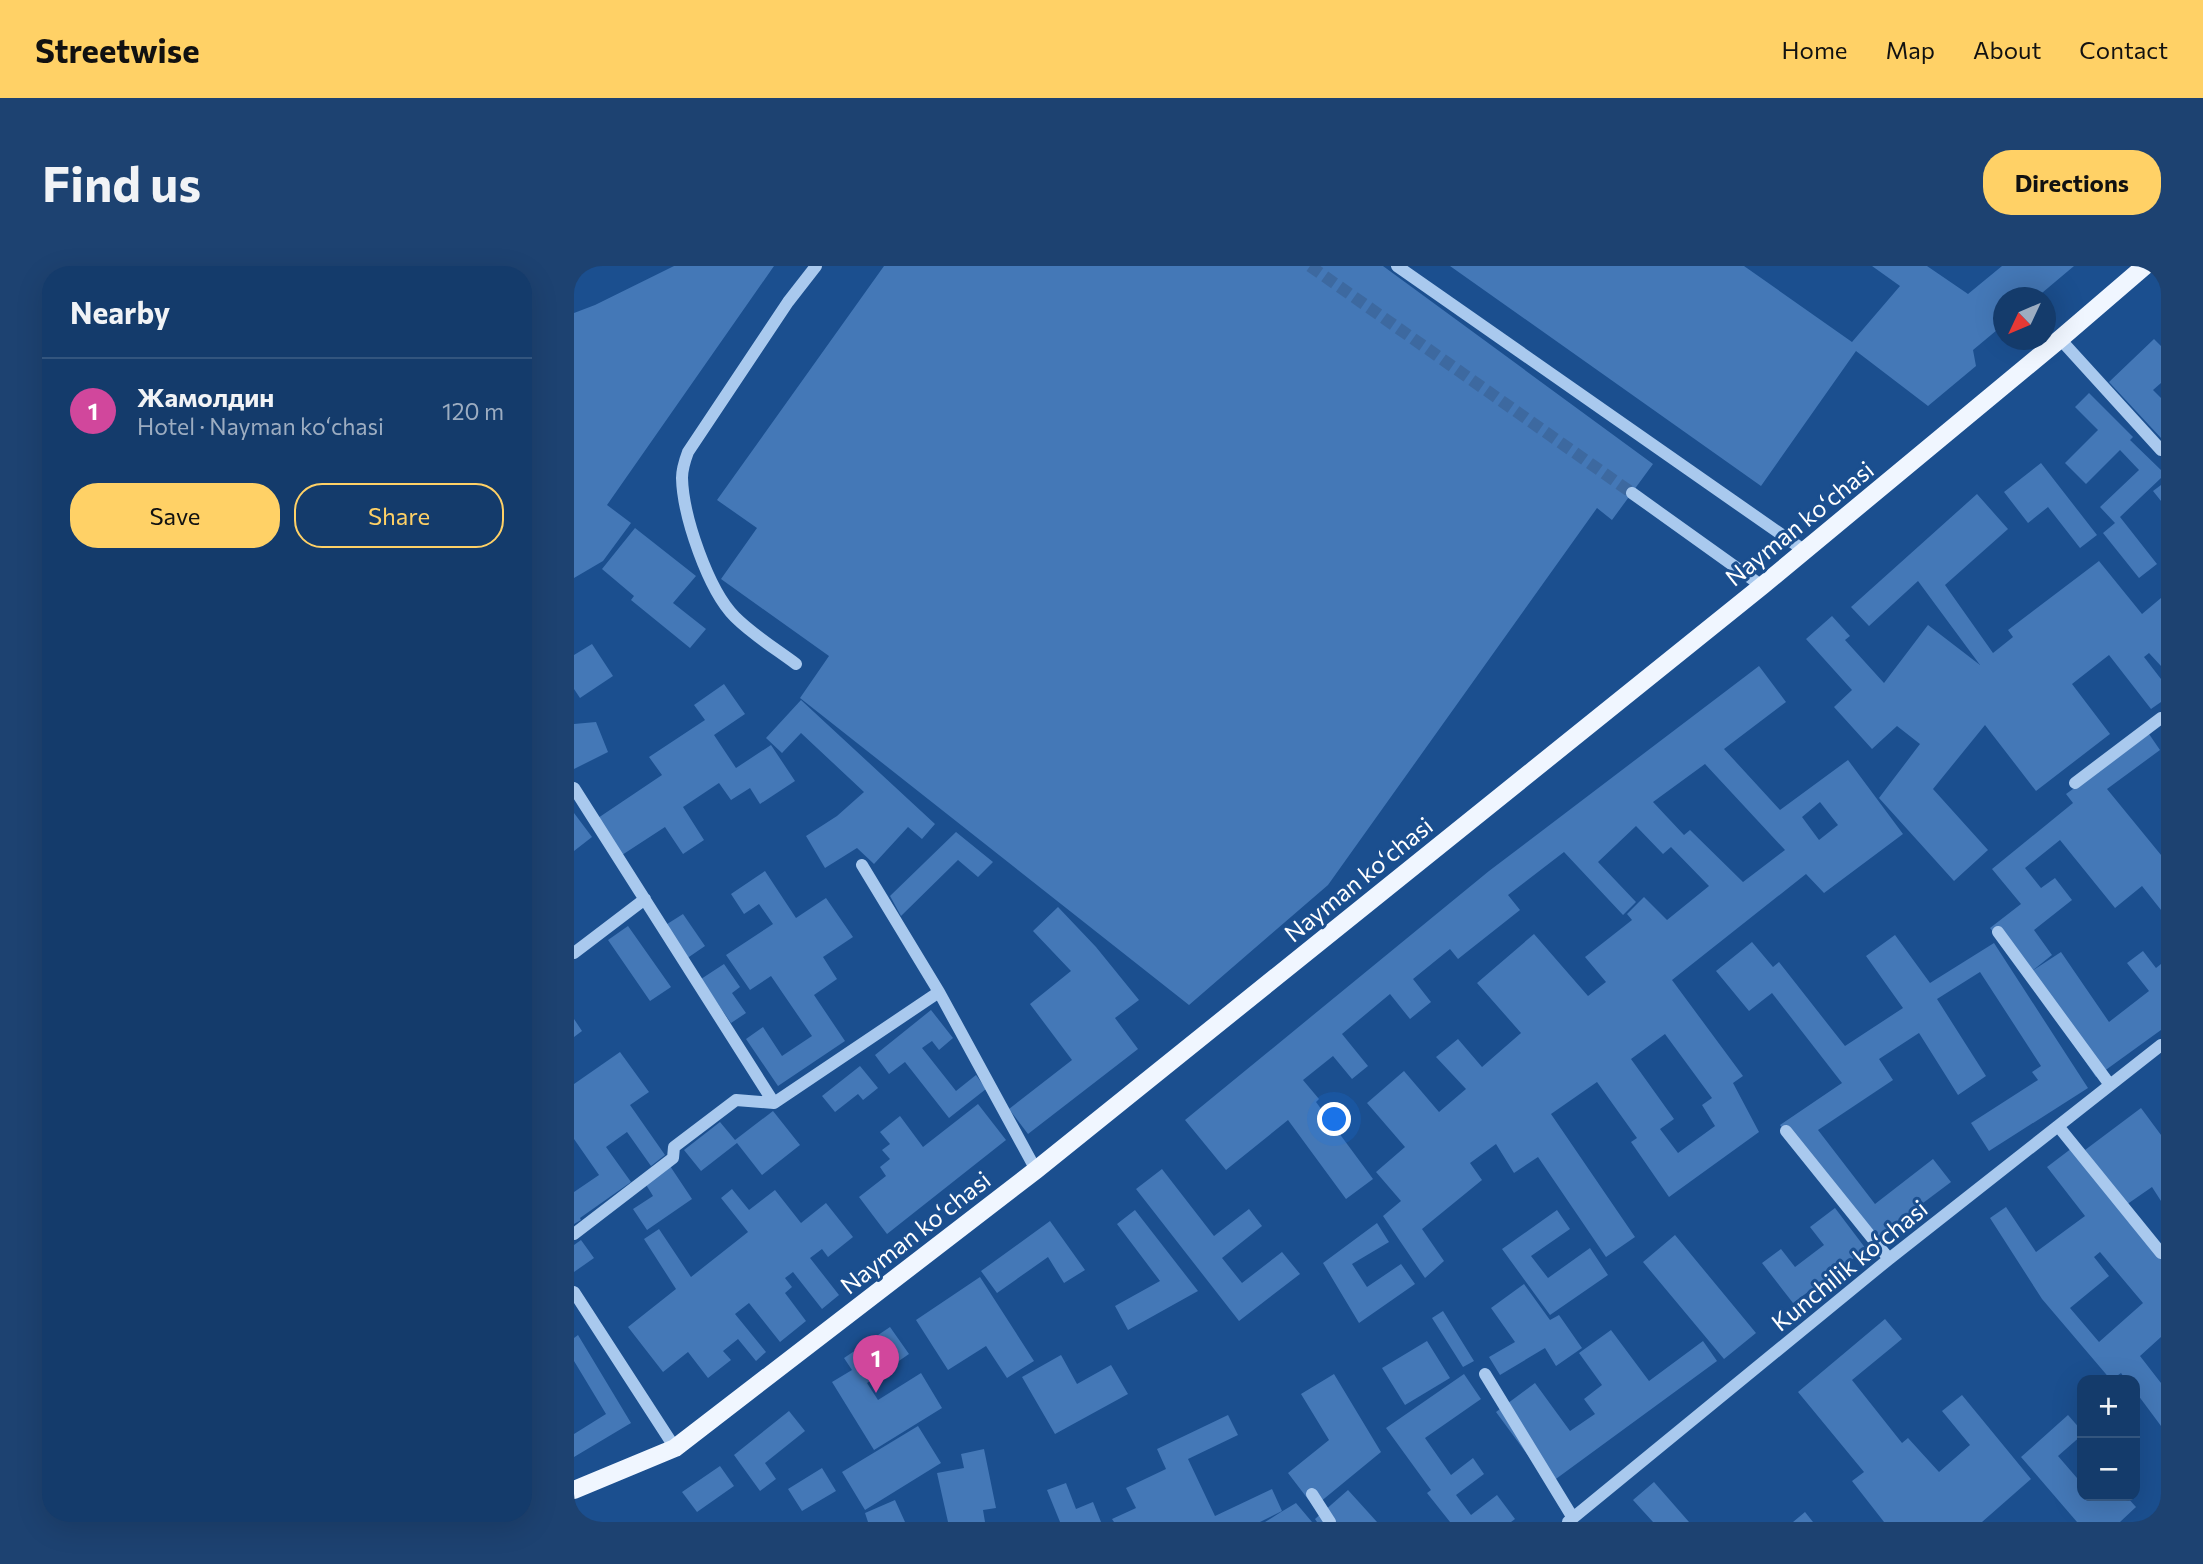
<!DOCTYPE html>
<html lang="en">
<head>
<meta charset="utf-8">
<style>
	:root { --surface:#143b6b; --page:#1d4271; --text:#f1f3f6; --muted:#9dadc1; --line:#33557e; --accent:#ffd166 }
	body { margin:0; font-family:Commissioner,sans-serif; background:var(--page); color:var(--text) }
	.controls { position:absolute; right:21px; bottom:21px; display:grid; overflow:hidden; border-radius:14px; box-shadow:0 7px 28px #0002 }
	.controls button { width:63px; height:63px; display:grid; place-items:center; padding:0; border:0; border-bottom:2px solid var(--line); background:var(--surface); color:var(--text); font:35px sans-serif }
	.compass { position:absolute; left:1419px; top:21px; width:63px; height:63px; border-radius:50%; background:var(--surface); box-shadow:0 7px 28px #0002; rotate:226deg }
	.you { position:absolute; left:761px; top:854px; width:24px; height:24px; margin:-18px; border:5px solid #fff; border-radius:50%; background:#1a73e8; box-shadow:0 0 0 10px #1a73e833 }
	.badge { display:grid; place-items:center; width:46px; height:46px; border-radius:50%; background:var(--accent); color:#fff; font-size:23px; font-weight:700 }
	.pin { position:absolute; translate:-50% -58px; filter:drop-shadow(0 2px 4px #0008) }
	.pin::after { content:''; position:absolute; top:37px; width:24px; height:21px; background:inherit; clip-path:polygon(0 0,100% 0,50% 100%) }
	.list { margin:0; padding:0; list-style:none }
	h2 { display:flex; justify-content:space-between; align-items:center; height:91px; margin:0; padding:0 28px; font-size:30px }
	h2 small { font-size:23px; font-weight:400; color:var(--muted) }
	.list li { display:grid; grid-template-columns:46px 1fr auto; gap:21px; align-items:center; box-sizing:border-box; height:105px; padding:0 28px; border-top:2px solid var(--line) }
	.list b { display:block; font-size:26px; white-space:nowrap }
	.list p { margin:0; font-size:23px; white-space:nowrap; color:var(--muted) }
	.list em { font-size:23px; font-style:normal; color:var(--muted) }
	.actions { display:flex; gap:14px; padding:21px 28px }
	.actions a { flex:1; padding:16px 0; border:2px solid var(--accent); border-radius:28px; text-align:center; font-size:24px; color:var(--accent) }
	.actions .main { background:var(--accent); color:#111 }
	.map { position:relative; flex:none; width:1587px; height:1256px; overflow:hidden; border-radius:28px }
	header { display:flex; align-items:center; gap:42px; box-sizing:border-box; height:98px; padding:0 35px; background:var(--accent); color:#111 }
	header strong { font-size:33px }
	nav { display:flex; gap:38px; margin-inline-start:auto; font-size:24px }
	.intro { display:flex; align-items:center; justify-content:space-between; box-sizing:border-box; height:168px; padding:0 42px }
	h1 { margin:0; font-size:49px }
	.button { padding:18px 32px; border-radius:28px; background:var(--accent); color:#111; font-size:24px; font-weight:700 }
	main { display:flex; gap:42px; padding:0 42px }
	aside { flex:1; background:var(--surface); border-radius:28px; box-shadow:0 7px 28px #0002 }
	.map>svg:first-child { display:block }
</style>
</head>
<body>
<header>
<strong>Streetwise</strong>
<nav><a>Home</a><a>Map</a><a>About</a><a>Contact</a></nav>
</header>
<div class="intro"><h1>Find us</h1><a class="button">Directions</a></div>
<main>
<aside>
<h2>Nearby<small></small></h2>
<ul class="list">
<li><span class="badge" style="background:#d1479c">1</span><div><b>Жамолдин</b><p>Hotel · Nayman koʻchasi</p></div><em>120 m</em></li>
</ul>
<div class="actions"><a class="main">Save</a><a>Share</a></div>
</aside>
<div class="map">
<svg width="1587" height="1256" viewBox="0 0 1587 1256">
	<rect width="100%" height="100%" fill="#1b4f8f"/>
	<path fill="#4478b7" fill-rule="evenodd" d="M100,0H200L33,239L57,257L29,295L0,312V47L21,39Z
		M310,0H809L1079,198L1038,254L1023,242L754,619L615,739L226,432L255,390L147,313L183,262L143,234Z
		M876,0H1170L1278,76L1326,20L1298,0H1353L1394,28L1428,0H1500L1462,32H1429V59L1399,84L1402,100L1354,140L1282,85L1187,220Z
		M1580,73L1587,80V117L1579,124L1587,132V172L1535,116Z
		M1515,127L1559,171L1556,174L1587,204V212L1546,251L1583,298L1565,312L1529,267L1541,257L1526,241L1565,204L1546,184L1512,218L1491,197L1524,164L1501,141Z
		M1467,197L1523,269L1506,282L1474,241L1454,257L1430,226Z
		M1587,219V235L1579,225Z
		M1403,228L1434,263L1371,319L1419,387L1439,371L1434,364L1525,295L1568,348L1587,332V400L1575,387L1570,391L1587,413V436L1577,443L1535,389L1498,418L1536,468L1462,525L1411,459L1359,523L1414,584L1380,615L1305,532L1346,478L1323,460L1298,483L1260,441L1278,424L1232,373L1258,350L1276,370L1271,374L1310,417L1354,359L1406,399L1344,315L1295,360L1277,341Z
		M61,262L122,310L99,337L132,363L116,382L57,334L60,330L28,303Z
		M18,378L39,410L6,432L0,423V389Z
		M1185,400L1212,436L1150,483L1206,544L1274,494L1329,568L1250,627L1232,608L1098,714L1169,810L1159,817L1185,866L1095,931L1057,876L1063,872L1023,816L977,848L1061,971L1032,991L964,891L940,907L922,878L896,897L908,914L848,963L870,995L851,1012L809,950L827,935L802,906L831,881L793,837L830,805L865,846L892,823L862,791L884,773L908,801L947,767L903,717L960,668L1014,730L1032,716L1011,691L1058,654L1053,648L1070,631L1093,654L1135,620L1097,581L1089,588L1062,560L1024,596L1062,636L1049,649L990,586L934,629L946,644L884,693L876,683L839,713L857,736L836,753L816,728L768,768L794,800L778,813L759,790L729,814L745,833L742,836L799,913L772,933L714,854L652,904L611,854L915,605ZM1131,498L1211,584L1169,616L1116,564L1110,569L1079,536ZM1246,536L1264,559L1245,574L1228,551ZM1091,768L1138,832L1128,839L1141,860L1104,887L1086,863L1100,853L1057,793Z
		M150,418L171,448L140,469L162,502L197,479L221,515L186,538L176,522L157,534L145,517L109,541L130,574L109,588L91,561L48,589L24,552L88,509L75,491L131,454L120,439Z
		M227,434L361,558L348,573L334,561L300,598L283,582L251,602L232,570L263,550L290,526L227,467L208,487L192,472Z
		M22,456L34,486L0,503V458Z
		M1575,468L1586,484L1533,523L1587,589V644L1568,620L1541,642L1486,574L1451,602L1467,622L1481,612L1498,634L1460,664L1478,689L1458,705L1487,686L1535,756L1575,725L1553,697L1569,685L1582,702L1587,698V764L1522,811L1452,709L1416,662L1447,638L1418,603L1499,537L1492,528Z
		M0,547L18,571L0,585Z
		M382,566L419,596L404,611L384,594L327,650L316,630Z
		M191,605L222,652L252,632L279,671L249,691L263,713L240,729L271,775L204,820L172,773L189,761L208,790L238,770L197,710L176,724L152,689L199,658L185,638L170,648L157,628Z
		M484,641L522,681L565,734L541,752L564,783L454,868L435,843L498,794L456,738L497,705L459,665Z
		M109,648L131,680L112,693L90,660Z
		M54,660L97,721L76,735L34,674Z
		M1321,669L1356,717L1420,677L1514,822L1415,885L1397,857L1464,814L1458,806L1467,800L1406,706L1363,733L1412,810L1384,829L1345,767L1305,793L1319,814L1244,864L1301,938L1359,893L1377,916L1297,976L1206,859L1268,817L1198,727L1175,745L1142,705L1178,676L1199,701L1205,696L1271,780L1329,742L1292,690Z
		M150,698L166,721L158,727L172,747L157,757L127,713Z
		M357,744L379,772L365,784L358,775L348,782L382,825L402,809L412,823L375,852L331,796L315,808L301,789Z
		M0,753L8,765L0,771Z
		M46,786L75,826L56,839L91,889L77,900L53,866L32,881L57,916L6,952L7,954L0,958V926L25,909L0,873V818Z
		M286,800L304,822L289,834L284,828L261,846L248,830Z
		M404,838L432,874L313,968L285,931L312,910L306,901L316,893L308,884L316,878L306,866L326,850L349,881Z
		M1567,842L1587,869V935L1578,921L1552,939L1511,884Z
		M199,845L226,879L188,909L163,877L127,905L110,884L146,856L161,874Z
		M1498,882L1587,993V1071L1566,1090L1587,1117V1160L1561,1125V1114H1552L1547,1107L1537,1114L1468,1033L1416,952L1432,941L1462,986L1511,950L1473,901ZM1526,986L1569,1037L1525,1076L1496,1042L1535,1010L1520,991Z
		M96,900L118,933L73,964L59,943L79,930L71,917Z
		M588,903L640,970L675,943L688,960L648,992L668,1017L708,986L726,1008L665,1055L562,923Z
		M158,923L175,944L201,924L227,957L252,937L279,971L254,991L248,983L236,992L265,1029L248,1043L219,1006L211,1012L218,1021L211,1027L232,1055L206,1076L175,1037L161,1048L192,1086L182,1095L164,1073L149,1085L157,1094L134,1112L114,1086L89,1106L54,1061L102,1023L70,973L85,963L117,1011L174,966L147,932Z
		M1261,942L1292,983L1219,1037L1188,997L1207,983L1221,1001L1250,979L1236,961Z
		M561,944L624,1025L554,1064L541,1040L586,1015L543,958Z
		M983,944L996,963L957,990L974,1012L1016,982L1034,1009L976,1049L928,983Z
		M476,955L511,1004L490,1017L474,991L423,1027L407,1005Z
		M803,957L815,976L778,998L793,1021L827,998L841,1018L785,1057L749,997Z
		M1101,969L1182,1067L1150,1093L1069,996Z
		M7,974L20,992L0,1006V979Z
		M406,1011L460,1095L433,1112L412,1080L374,1104L342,1054Z
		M950,1018L976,1054L985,1049L1008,1082L982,1100L971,1082L926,1109L915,1091L941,1076L917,1042Z
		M869,1045L900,1095L889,1101L858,1052Z
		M1311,1053L1328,1073L1278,1114L1328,1177L1334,1172L1365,1206L1396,1179L1368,1145L1388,1129L1457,1213L1408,1256H1310L1278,1215L1290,1206L1224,1126Z
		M316,1061L335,1088L293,1117L304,1134L347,1107L368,1142L300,1184L258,1116L278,1104L270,1092Z
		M1037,1064L1075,1115L1129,1075L1143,1095L975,1218L922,1146L961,1117L996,1165L1021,1148L1010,1133L1028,1119L1005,1087Z
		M4,1069L57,1157L0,1191V1168L32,1148L0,1095V1072Z
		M853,1075L876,1112L831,1139L808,1102Z
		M487,1089L503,1118L537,1099L554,1128L481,1168L448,1111Z
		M760,1108L807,1186L740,1241L714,1207L755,1174L727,1128Z
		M890,1108L907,1133L851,1172L877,1209L899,1192L910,1208L882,1229L897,1249L923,1229L941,1253L937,1256H876L853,1227L857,1224L812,1162Z
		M215,1145L231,1165L191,1197L202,1213L186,1225L160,1189Z
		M654,1149L664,1169L614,1193L641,1250L698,1223L708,1245L686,1256H540L538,1253L562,1242L552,1222L592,1203L583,1183Z
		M1494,1149L1508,1165V1169L1484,1190L1503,1212L1508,1207V1230H1552L1562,1241L1546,1256H1503L1447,1191Z
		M344,1160L367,1197L291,1244L268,1206Z
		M410,1183L422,1242L409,1244L411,1256H374L363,1207L390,1202L387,1188Z
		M146,1200L160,1220L123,1246L108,1226Z
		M248,1202L262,1225L228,1245L214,1223Z
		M1080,1216L1115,1256H1079L1059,1234Z
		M492,1217L502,1243L519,1236L527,1256H486L473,1224Z
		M774,1224L803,1256H743L741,1253Z
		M321,1234L331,1256H294L291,1247Z
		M722,1237L738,1256H691L707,1246Z
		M1231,1246L1239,1256H1219Z"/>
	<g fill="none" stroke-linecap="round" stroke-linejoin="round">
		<path stroke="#3d69a0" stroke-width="12" stroke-dasharray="12 6" stroke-linecap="butt" d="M736,0L1058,227"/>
		<path stroke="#a9c9ee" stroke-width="12" d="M823,0L1231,285
			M1486,73L1587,184
			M1058,227L1188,320
			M222,398C202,383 179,369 161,351C134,324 109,250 108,212C108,203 111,194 114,186L214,36L242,0
			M1501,517L1587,452
			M0,522L200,837
			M1424,666L1536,819
			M0,687L71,633
			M365,726L462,904
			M1484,860L1587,987
			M1212,865L1315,993
			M0,968L99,892L100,881L162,834L200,837L365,726L288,599
			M0,1026L101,1182
			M911,1108L999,1252
			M738,1228L756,1256
			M994,1256L1315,993L1587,779"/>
		<path stroke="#f0f6ff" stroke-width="18" d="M0,1224L101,1182L462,904L1188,320L1486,73L1571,0"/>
	</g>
	<g text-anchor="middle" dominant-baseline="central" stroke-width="6" stroke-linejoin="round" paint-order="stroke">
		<g font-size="24" fill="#fff" stroke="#1b4f8f">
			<text transform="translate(1225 257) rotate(-39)">Nayman koʻchasi</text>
			<text transform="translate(784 613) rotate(-39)">Nayman koʻchasi</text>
			<text transform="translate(341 966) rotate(-38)">Nayman koʻchasi</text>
			<text transform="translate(1275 999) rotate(-39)">Kunchilik koʻchasi</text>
		</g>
	</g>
</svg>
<div class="controls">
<button>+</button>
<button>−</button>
</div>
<svg class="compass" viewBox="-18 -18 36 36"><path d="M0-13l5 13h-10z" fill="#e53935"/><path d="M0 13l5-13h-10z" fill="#9dadc1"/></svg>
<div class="you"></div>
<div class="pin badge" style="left:302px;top:1127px;background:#d1479c">1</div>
</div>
</main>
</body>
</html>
